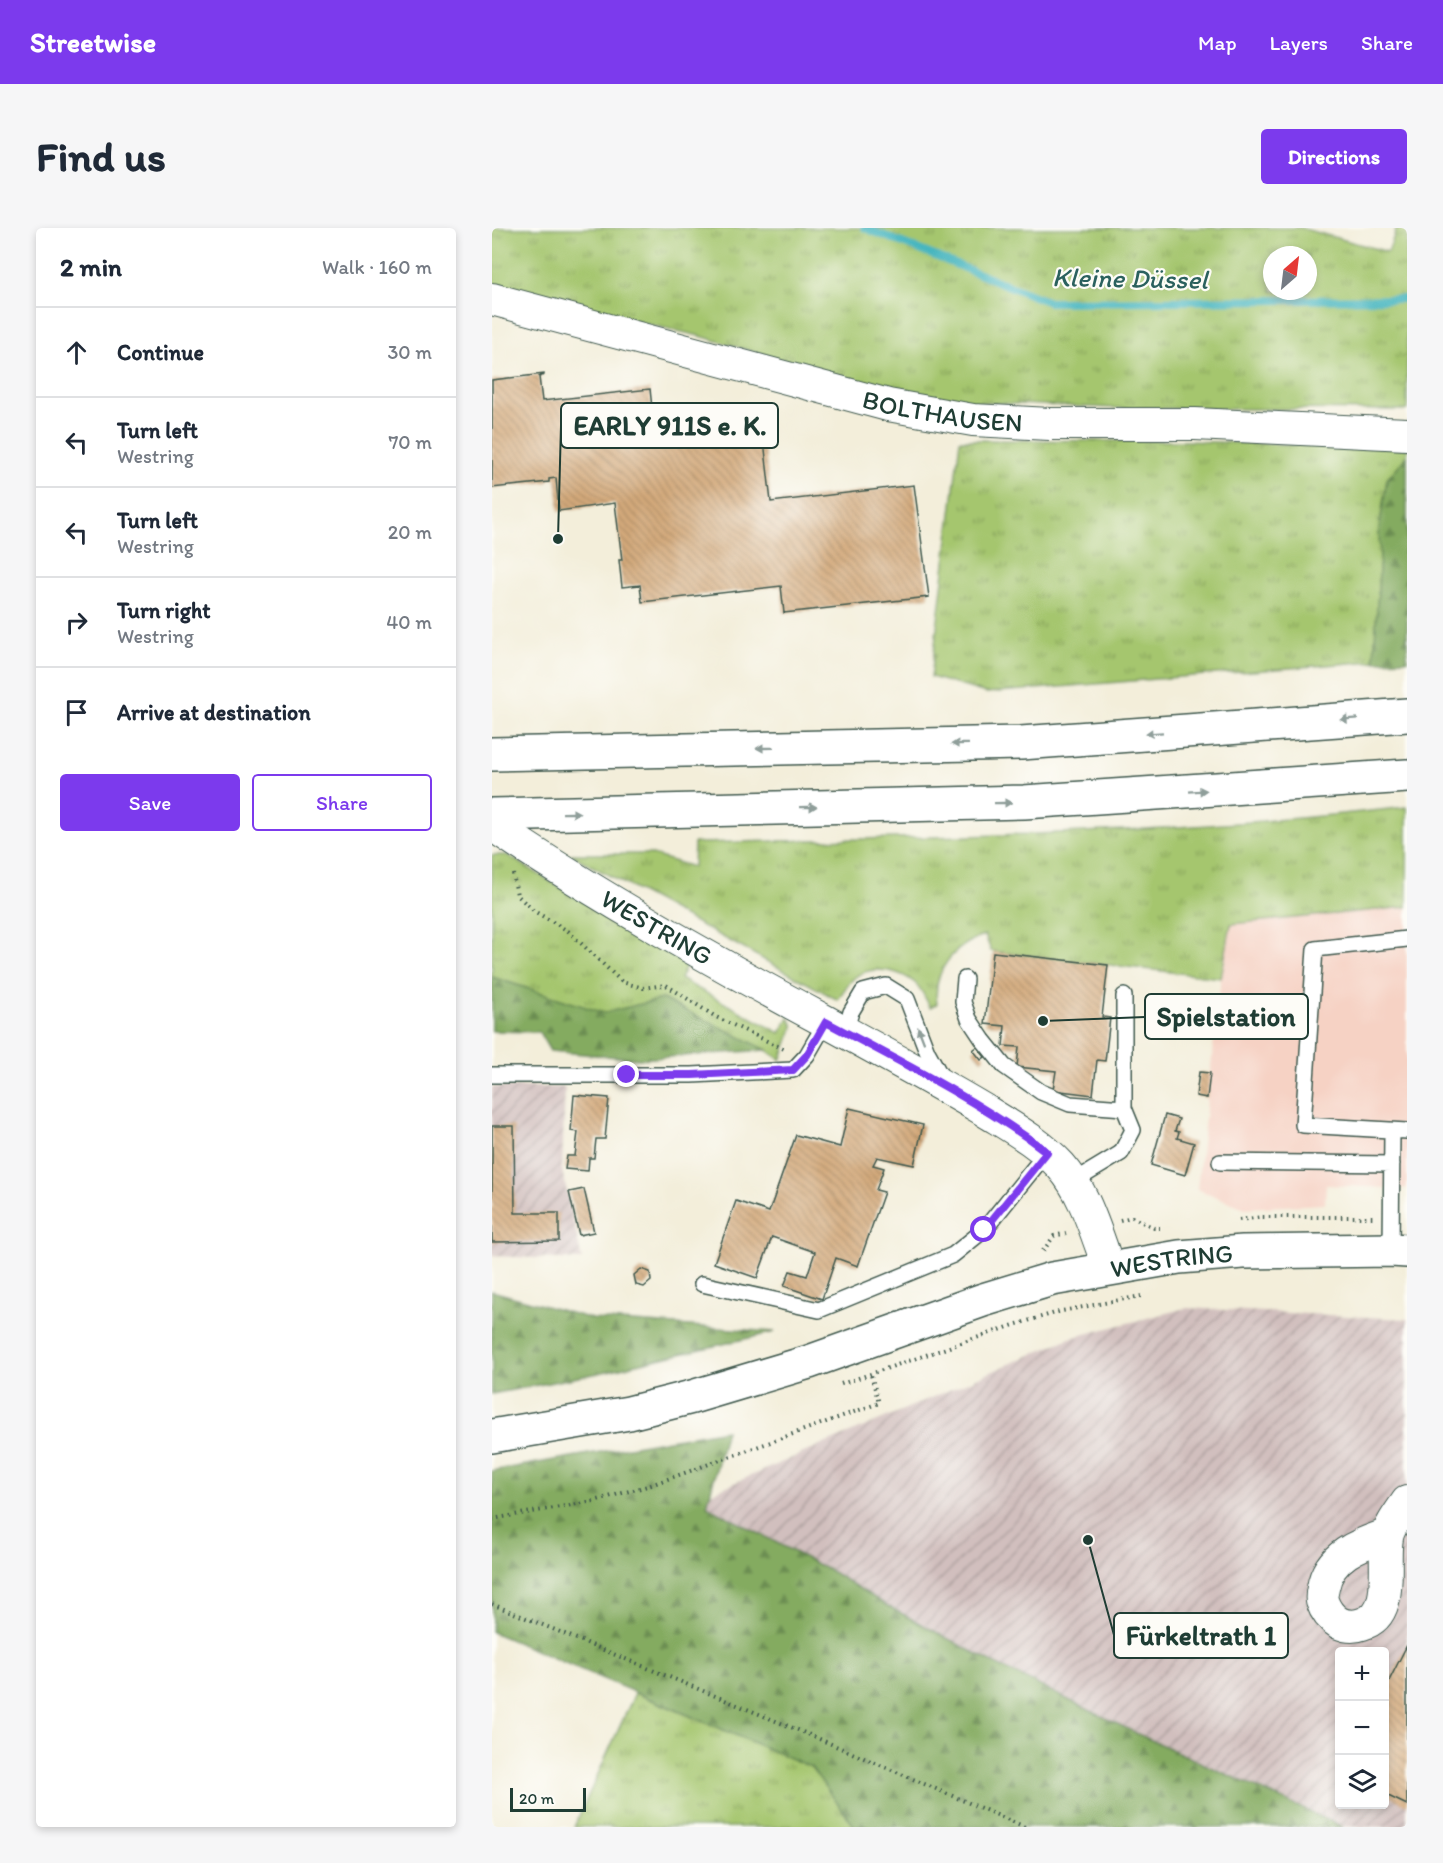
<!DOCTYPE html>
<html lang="en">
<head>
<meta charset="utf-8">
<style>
	:root { --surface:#fff; --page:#f6f6f7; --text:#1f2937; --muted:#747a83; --line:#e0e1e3; --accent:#7c3aed }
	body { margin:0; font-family:Itim,sans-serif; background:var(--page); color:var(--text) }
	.controls { position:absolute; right:18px; bottom:18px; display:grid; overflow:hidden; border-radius:6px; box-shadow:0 3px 9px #0003 }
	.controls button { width:54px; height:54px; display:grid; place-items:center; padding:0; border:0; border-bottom:2px solid var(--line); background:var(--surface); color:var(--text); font:30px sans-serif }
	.compass { position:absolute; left:771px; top:18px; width:54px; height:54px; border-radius:50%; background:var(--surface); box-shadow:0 3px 9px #0003; rotate:28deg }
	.scale { position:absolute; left:18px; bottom:15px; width:76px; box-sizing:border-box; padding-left:6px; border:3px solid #1f3d34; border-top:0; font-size:16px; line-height:21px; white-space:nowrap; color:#1f3d34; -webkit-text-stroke:4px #fdfcf7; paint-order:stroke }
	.stop { position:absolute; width:18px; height:18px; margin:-14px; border:4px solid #7c3aed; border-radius:50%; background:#fff }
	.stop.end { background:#7c3aed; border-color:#fff; box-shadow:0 2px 6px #0008 }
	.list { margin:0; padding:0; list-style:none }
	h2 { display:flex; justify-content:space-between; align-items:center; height:78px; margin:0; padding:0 24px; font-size:26px }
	h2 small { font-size:20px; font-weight:400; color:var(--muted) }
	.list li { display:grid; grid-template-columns:39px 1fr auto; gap:18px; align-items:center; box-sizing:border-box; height:90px; padding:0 24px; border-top:2px solid var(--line) }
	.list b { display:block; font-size:22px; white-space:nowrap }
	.list p { margin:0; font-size:20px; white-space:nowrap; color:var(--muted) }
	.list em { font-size:20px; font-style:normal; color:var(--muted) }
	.actions { display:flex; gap:12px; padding:18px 24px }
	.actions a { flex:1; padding:14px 0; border:2px solid var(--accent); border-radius:6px; text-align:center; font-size:21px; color:var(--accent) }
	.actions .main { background:var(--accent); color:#fff }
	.icon { flex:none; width:33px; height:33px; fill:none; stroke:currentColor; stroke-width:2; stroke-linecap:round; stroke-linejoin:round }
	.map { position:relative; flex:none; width:915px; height:1599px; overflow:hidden; border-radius:6px }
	header { display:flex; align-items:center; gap:36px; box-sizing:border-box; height:84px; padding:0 30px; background:var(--accent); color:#fff }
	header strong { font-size:28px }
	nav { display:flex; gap:33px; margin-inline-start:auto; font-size:21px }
	.intro { display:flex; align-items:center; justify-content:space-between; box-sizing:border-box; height:144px; padding:0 36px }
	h1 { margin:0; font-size:42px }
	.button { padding:15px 27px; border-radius:6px; background:var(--accent); color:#fff; font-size:21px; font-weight:700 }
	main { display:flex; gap:36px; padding:0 36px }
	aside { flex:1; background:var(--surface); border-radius:6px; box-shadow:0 3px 9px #0003 }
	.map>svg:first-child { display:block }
</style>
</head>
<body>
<header>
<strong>Streetwise</strong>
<nav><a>Map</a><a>Layers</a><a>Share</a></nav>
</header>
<div class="intro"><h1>Find us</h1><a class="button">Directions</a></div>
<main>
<aside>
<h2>2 min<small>Walk · 160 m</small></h2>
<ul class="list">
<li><svg class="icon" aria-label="ahead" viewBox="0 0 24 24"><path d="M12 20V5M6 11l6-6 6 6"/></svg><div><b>Continue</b></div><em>30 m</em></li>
<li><svg class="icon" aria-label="left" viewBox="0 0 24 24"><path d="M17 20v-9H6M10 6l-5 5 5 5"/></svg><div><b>Turn left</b><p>Westring</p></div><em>70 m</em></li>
<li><svg class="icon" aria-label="left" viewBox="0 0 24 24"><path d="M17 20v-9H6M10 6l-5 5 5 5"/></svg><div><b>Turn left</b><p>Westring</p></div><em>20 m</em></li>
<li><svg class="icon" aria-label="right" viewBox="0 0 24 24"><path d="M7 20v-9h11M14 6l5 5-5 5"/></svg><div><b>Turn right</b><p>Westring</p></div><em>40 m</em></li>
<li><svg class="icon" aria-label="arrive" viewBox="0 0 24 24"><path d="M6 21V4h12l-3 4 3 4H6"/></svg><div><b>Arrive at destination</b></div></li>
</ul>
<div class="actions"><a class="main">Save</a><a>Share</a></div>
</aside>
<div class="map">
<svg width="915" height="1599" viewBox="0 0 915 1599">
	<defs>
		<pattern id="industrial-furrows" width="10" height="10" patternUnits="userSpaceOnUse" patternTransform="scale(1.5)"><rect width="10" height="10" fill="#d1bfbe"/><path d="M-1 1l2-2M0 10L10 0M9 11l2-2" fill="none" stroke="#a99c9b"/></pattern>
		<pattern id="grass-tufts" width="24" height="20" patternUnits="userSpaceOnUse" patternTransform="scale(1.5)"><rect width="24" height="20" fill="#a5c66e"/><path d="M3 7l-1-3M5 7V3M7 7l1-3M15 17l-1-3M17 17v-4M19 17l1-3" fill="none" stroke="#86a25b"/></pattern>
		<pattern id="forest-firs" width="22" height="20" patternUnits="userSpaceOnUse" patternTransform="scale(1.5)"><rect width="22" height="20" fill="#84ab61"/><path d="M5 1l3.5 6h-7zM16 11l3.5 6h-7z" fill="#6b8c51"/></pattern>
		<pattern id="building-back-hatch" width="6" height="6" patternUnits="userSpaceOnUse" patternTransform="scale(1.5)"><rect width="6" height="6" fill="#d3a97a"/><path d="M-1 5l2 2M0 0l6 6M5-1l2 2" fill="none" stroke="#ab8b65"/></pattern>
	</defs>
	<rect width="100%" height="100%" fill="#fdfcf7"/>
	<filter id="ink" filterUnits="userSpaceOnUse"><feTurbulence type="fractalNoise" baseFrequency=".0167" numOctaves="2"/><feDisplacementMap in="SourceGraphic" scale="12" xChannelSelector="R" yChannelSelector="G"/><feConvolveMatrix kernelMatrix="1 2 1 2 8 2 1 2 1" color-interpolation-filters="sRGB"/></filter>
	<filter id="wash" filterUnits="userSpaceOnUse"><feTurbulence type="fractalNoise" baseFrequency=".008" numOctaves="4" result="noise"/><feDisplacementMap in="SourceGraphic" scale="24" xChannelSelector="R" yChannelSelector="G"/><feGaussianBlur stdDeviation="1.35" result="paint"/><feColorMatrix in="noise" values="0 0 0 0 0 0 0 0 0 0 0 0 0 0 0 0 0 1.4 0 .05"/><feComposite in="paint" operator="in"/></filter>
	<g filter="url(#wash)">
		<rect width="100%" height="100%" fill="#f3eeda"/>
		<path fill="#f6d2c4" d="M915,679V961L834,957L833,976L753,980L705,961L729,750L739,696Z"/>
		<path fill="url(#industrial-furrows)" fill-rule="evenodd" d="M0,859H73L70,942L90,1032L0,1028Z
			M694,1080L915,1091V1599H851L648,1507L498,1434L394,1377L342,1345L214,1278L219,1265L578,1110ZM848,1424H892V1576H848Z"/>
		<path fill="url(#grass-tufts)" stroke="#628251" stroke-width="1.5" fill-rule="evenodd" d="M0,0H809L896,24L905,0H915V182L623,180L428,172L208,108L0,61ZM780,27H816V63H780Z
			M468,212L692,213L915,220V228L895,251L887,302L888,326L882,433L494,465L439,449Z
			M915,579V679L739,696L729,750L499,723L493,707C462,718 440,742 445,776L438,779C434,772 430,761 423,755C409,743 383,737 366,747C357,753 351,763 346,772L78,626H157L201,639L202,615C440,609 678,607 915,579Z
			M0,627H15L195,736L188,751L288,805L297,790L301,796V800L289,832L274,822L170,771L112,785L0,749Z
			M143,1465L319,1539L363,1599H82Z"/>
		<path fill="url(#forest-firs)" stroke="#52744a" stroke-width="1.5" d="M915,228V432L882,433L888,326L887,302L895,251Z
			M0,749L112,785L170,771L275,822L147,831L58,823L47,804L0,803Z
			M0,1063L100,1091L283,1104L107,1145L0,1166Z
			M234,1202L215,1278L342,1345L394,1377L499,1434L648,1507L851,1599H363L319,1539L0,1404V1243Z"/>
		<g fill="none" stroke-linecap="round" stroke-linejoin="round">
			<path stroke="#46b6bf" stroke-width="8" d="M373,0L557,74L915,71"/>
		</g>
		<g id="blocks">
			<path fill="url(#building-back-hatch)" d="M52,146V147L47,149L50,173L158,161L163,208L270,195L279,274L422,257L437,369L292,385L289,358L150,374L148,357L130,359L127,332H130L123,275L67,283L64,250L57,251V254L0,260V152Z
				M501,724L616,737L610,789L618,790L613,833L605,832L601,867L561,862L564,843L525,839L527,819L511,818L513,798L493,796Z
				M485,819L493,829L489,832L481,822Z
				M707,844L718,845L715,870L704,868Z
				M82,867L117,870L113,911H104L102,930H97L96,943L73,941L75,928H83L86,904L79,903Z
				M357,880L431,897L422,937L385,929L381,937L392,940L384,962L392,964L366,1038L344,1030L330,1071L292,1058L298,1043L315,1048L323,1024L280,1009L265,1050L222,1035L244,973L277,984L304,907L348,919Z
				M673,887L687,891L683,903L687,904L685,910L702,915L693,947L659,937Z
				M0,898H22L23,985H67V1013L0,1014Z
				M92,961L102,1004L87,1007L77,964Z
				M149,1041L158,1044L159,1053L152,1059L144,1057L142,1047Z
				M915,1417V1577L892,1566V1463Z"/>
		</g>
	</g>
	<g filter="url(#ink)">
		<use href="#blocks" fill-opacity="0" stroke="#3f584d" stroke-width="1.5"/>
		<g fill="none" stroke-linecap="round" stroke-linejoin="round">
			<g stroke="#3f584d" stroke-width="18">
				<path id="service" d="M915,711L823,721L811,897L915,903
					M473,751L471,774L477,791L491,812L512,838L549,864L578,876L632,880
					M353,804L359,784L371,764L394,758L415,771L435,823L451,852
					M0,847H200L301,842L315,827L334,794
					M728,934L900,936
					M581,954L629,925L641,902L632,880V768
					M899,1022L900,903
					M210,1056L327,1082L461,1027L492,1002L555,924"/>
			</g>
			<g stroke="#3f584d" stroke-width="34">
				<g id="minor">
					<path id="s1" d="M0,71L396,177L481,192L558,196H703L915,206"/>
					<path id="s2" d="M0,597C107,669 219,732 333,793C386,822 440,851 492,882C519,899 547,914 569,938C594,966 604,1006 617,1040"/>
					<path d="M895,1307C867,1316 836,1328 831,1360C830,1364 829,1369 830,1373C833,1382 839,1390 847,1395C854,1398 862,1399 870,1396C904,1387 890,1336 895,1310C896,1300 909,1283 915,1274"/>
				</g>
			</g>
			<g stroke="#3f584d" stroke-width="36">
				<g id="primary">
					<path id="s3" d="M0,1208L137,1185L200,1169L317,1134L491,1072L560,1051L687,1029L751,1024L899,1022L915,1023"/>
				</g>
			</g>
			<g stroke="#3f584d" stroke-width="36">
				<path id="motorway" d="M0,526L529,515L915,487
					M0,587L532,574L915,548"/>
			</g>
			<path stroke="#3f584d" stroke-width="4" stroke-dasharray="1.5 4.5" stroke-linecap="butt" d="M21,646L25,667L42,683L76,703L130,754L151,760L174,757L224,789L292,821
				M628,992L640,989L662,1000H668
				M747,992L770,989H881
				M551,1023L562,1008L574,1005
				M349,1156L525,1096L570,1083L649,1068
				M0,1291L102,1273L159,1257L387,1175L379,1147
				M0,1376L318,1507L533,1599"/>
			<use href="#service" stroke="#fff" stroke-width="15"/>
			<use href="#minor" stroke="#fff" stroke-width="32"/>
			<use href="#primary" stroke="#fff" stroke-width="33"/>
			<use href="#motorway" stroke="#fff" stroke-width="33"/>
		</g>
		<defs><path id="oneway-solid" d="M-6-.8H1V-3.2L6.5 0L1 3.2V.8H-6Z" transform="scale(1.5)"/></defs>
		<g fill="#8f9e9a">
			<use href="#oneway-solid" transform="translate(857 491) rotate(176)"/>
			<use href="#oneway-solid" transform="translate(662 505) rotate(176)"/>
			<use href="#oneway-solid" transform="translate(468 516) rotate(179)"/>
			<use href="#oneway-solid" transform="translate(273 520) rotate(179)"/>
			<use href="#oneway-solid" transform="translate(706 563) rotate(-4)"/>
			<use href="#oneway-solid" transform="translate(511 575) rotate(-1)"/>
			<use href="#oneway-solid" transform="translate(316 579) rotate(-1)"/>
			<use href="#oneway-solid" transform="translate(79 585) rotate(-1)"/>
			<use href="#oneway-solid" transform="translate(429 807) rotate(-111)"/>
		</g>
	</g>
	<g fill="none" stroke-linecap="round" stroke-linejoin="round" filter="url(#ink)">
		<path stroke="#7c3aed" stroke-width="8" d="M135,847H200L301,842L315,827L334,794C409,834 487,873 555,924L492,1002"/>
	</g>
	<g text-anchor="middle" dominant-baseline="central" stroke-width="4.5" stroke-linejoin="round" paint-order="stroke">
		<g font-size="26" fill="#1f3d34" stroke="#fdfcf7">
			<text stroke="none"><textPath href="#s1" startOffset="465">BOLTHAUSEN</textPath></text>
			<text stroke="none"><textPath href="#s2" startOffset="194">WESTRING</textPath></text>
			<text stroke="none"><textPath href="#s3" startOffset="704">WESTRING</textPath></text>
		</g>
		<g font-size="27" font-style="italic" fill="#2b615e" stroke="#fdfcf7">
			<text transform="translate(638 50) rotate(1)">Kleine Düssel</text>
		</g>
	</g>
	<path fill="none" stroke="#1f3d34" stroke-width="2" d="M66 311L69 197M551 793L653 789M596 1312L622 1407"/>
	<g fill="#1f3d34" stroke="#fdfcf7" stroke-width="2">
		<circle cx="66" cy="311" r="6"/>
		<circle cx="551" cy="793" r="6"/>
		<circle cx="596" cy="1312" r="6"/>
	</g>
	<g fill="#fdfcf7" stroke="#1f3d34" stroke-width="2">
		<rect x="69" y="175" width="217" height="45" rx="6"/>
		<rect x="653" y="766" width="163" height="45" rx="6"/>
		<rect x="622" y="1385" width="174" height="45" rx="6"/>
	</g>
	<g font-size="27" text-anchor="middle" font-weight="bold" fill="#1f3d34">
		<text x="178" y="207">EARLY 911S e. K.</text>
		<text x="734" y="798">Spielstation</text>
		<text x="709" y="1417">Fürkeltrath 1</text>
	</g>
</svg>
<div class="controls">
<button>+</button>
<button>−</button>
<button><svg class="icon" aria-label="layers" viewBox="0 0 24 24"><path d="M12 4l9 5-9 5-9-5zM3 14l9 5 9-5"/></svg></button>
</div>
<svg class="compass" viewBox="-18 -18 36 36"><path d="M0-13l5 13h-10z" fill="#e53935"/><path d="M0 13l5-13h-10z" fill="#747a83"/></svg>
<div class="scale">20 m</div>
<div class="stop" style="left:492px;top:1002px"></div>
<div class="stop end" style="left:135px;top:847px"></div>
</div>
</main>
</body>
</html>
